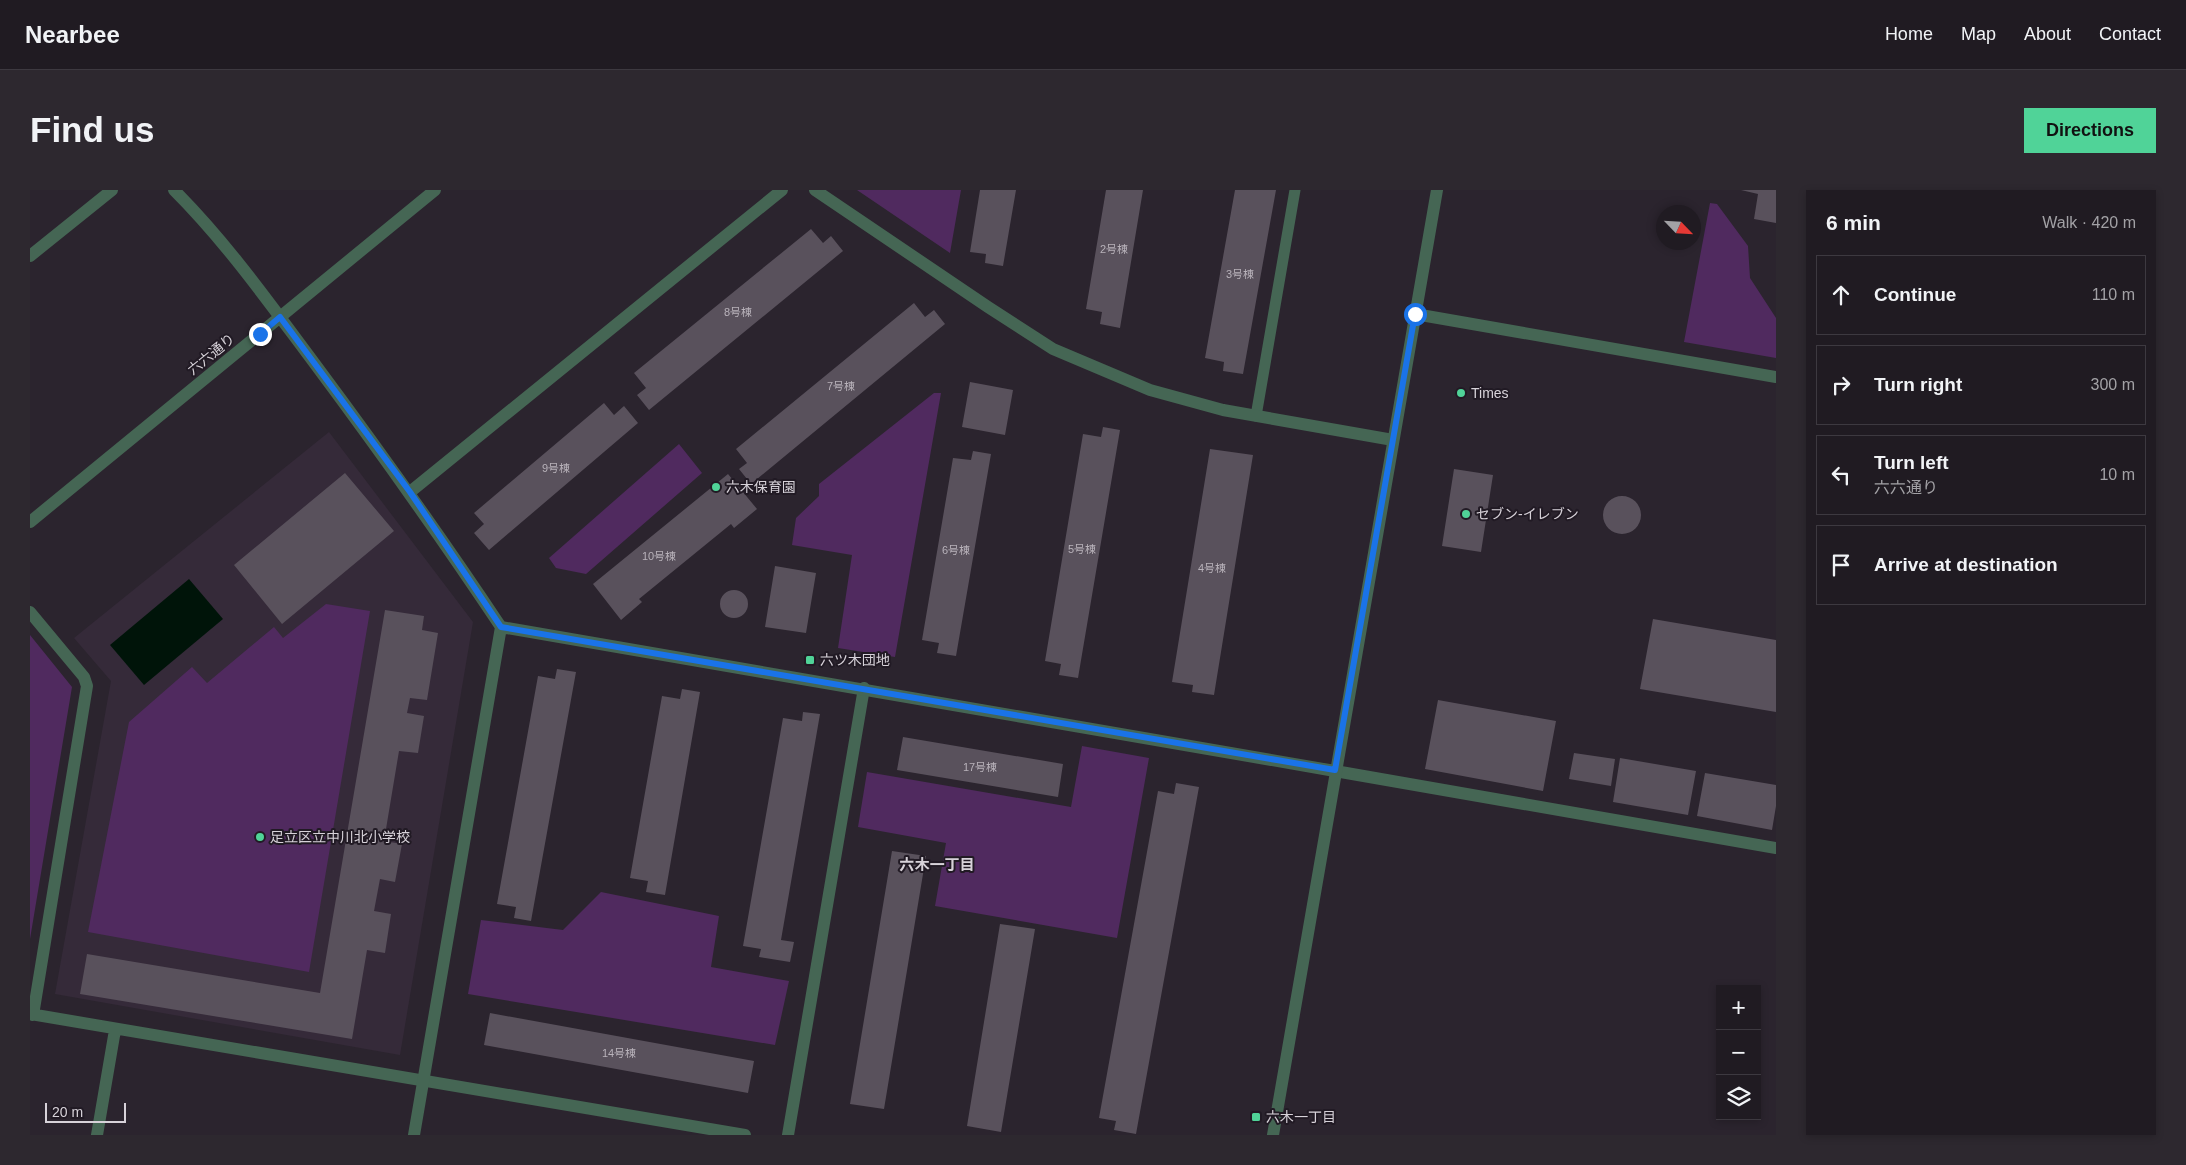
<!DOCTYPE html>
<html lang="en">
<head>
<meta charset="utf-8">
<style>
	:root { --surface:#201b22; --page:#2d282f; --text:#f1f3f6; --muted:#a2a1a5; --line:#3d3940; --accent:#50d398 }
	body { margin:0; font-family:Arial,"Noto Sans JP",sans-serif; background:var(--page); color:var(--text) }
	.controls { position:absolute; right:15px; bottom:15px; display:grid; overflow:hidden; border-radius:0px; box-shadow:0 2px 8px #0003 }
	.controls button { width:45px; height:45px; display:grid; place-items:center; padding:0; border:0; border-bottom:1px solid var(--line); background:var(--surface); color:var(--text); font:25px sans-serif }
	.compass { position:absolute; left:1626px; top:15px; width:45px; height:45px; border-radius:50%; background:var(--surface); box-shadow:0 2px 8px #0003; rotate:115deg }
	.scale { position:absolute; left:15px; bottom:12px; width:81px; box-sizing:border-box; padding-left:5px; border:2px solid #d7d2d9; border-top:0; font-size:14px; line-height:18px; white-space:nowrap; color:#d7d2d9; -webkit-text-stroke:4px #211a24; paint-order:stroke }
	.stop { position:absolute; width:15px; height:15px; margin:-11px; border:4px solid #1a73e8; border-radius:50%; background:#fff }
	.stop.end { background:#1a73e8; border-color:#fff; box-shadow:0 1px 5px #0008 }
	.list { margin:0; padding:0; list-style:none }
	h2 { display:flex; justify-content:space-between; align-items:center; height:65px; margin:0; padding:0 20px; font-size:21px }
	h2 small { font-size:16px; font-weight:400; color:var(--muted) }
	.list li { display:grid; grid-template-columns:32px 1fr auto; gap:15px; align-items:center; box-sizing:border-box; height:80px; margin:0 10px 10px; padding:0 10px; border:1px solid var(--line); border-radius:0px }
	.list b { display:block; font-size:19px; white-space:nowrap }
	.list p { margin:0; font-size:16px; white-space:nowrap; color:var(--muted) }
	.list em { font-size:16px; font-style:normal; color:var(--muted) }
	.icon { flex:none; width:28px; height:28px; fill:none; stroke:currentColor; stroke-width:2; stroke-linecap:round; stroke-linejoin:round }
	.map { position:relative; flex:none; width:1746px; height:945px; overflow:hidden; border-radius:0px }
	header { display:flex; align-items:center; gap:30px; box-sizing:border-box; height:70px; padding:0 25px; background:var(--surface); border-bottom:1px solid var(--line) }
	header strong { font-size:24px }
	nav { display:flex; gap:28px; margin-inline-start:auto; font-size:18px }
	.intro { display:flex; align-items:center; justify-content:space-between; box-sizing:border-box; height:120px; padding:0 30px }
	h1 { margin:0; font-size:35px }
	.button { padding:12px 22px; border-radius:0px; background:var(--accent); color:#111; font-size:18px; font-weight:700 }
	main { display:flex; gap:30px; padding:0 30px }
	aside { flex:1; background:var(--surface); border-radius:0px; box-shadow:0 2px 8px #0003 }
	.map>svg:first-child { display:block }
</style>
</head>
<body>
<header>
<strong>Nearbee</strong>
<nav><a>Home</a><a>Map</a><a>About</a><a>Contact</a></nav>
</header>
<div class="intro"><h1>Find us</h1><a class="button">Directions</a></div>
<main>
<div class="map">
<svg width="1746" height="945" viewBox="0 0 1746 945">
	<rect width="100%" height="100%" fill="#2b242e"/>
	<path fill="#352a39" d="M299,242L443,432L370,865L25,804L81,491L44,448Z"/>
	<path fill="#502a5f" d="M827,0H931L920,63Z
		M1680,13L1687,14L1718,56L1720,88L1746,128V168L1654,152Z
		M904,203H911L865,467L808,458L822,365L762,355L766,328L789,306V294Z
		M649,254L672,283L556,384L526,378L519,368Z
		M296,414L340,421L279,782L58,742L99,532L162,477L177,493L244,437L253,448Z
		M0,445L42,497L0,749Z
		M1052,556L1119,568L1087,748L905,716L916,653L828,637L837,582L1041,617Z
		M571,702L689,726L681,777L759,791L745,855L438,804L451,730L533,740Z"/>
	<path fill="#001409" d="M159,389L193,429L114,495L80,455Z"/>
	<path fill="#59515c" d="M950,0H986L973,76L955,73L956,64L940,62Z
		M1076,0H1113L1090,138L1070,134L1072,122L1056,119Z
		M1205,0H1246L1213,184L1193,181L1194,172L1175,168Z
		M1711,0H1746V33L1724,29L1728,4Z
		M781,39L793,53L801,46L813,61L619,220L607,205L616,198L604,183Z
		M884,113L895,127L904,120L915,134L721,294L709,279L717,273L706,259Z
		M940,192L983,200L975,245L932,237Z
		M574,213L584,225L594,216L608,233L459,360L444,343L454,334L444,323Z
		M1073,237L1090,240L1048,488L1029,485L1031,474L1015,471L1053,244L1071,247Z
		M1180,259L1223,265L1184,505L1162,502L1163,495L1142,492Z
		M943,261L961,264L926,466L907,463L909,453L892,450L923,268L941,270Z
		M1424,279L1463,285L1451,362L1412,356Z
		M315,283L364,341L252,434L204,375Z
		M698,284L727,319L704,338L701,334L609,409L612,412L591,430L563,394Z
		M1573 325a19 19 0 1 1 38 0a19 19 0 1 1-38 0Z
		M745,376L786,383L776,443L735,437Z
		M690 414a14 14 0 1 1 28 0a14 14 0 1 1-28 0Z
		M355,420L394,426L392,440L408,443L397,510L380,508L377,523L394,526L388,563L369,561L354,651L372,654L365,692L350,689L344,721L361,724L355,763L337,760L322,849L50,804L57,764L290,803Z
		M1623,429L1746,450V522L1610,499Z
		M527,479L546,482L501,731L484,728L486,717L467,714L508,486L525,489Z
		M652,499L670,502L635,705L616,702L618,691L600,688L632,506L650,509Z
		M1408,510L1526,531L1513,601L1395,579Z
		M773,522L790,524L751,750L764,752L760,772L729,767L731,759L713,756L753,528L772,531Z
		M873,547L1033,574L1028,607L867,580Z
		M1544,563L1585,569L1581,596L1539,589Z
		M1590,568L1666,581L1658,625L1583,612Z
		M1675,583L1746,595V616L1742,640L1667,626Z
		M1146,593L1169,597L1106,944L1084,940L1086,931L1069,928L1128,601L1144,604Z
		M862,661L896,666L854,919L820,914Z
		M970,734L1005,739L971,942L937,936Z
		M460,823L724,871L718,903L454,855Z"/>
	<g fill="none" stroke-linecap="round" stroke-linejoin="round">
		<path stroke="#456654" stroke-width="11" d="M1226,226L1265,0"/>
		<path stroke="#456654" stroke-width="12" d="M785,0L958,117L1023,159L1120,200L1193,220L1363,250
			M0,66L82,0
			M1385,124L1746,187
			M380,302L752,0
			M0,422L54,487L57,496L3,825
			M1305,581L1746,658
			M0,824L715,945
			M67,945L85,840
			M758,945L834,498"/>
		<path stroke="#456654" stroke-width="12" d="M144,0C197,53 240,114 285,174C349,260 411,347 471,437L384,945
			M0,332L405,0
			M471,437L1305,581
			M1243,945L1407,0"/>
	</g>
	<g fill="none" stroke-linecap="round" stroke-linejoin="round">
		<path stroke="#1a73e8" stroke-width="6" d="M230,144L250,127L380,302L471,437L1305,580L1385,124"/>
	</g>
	<g fill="#50d398" stroke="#211a24" stroke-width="2">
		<circle cx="1431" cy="203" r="5"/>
		<circle cx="686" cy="297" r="5"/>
		<circle cx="1436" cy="324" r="5"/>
		<rect x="775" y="465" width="10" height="10" rx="2.5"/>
		<circle cx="230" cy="647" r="5"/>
		<rect x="1221" y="922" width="10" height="10" rx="2.5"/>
	</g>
	<g text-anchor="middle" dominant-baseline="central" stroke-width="4" stroke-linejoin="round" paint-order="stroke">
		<g font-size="11" fill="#b8b2ba">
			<text x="1084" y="59">2号棟</text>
			<text x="1210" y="84">3号棟</text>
			<text x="708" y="122">8号棟</text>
			<text x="811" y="196">7号棟</text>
			<text x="526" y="278">9号棟</text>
			<text x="1052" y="359">5号棟</text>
			<text x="926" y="360">6号棟</text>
			<text x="629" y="366">10号棟</text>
			<text x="1182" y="378">4号棟</text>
			<text x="950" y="577">17号棟</text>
			<text x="589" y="863">14号棟</text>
		</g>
		<g font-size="14" fill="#d7d2d9" stroke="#211a24">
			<text transform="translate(181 164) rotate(-39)">六六通り</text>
		</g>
		<g font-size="14" fill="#d7d2d9" stroke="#211a24" text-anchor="start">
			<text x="1441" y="203">Times</text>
			<text x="696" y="297">六木保育園</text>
			<text x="1446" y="324">セブン-イレブン</text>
			<text x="790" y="470">六ツ木団地</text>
			<text x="240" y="647">足立区立中川北小学校</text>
			<text x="1236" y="927">六木一丁目</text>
		</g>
		<g font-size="15" font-weight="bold" fill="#d7d2d9" stroke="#211a24">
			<text x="907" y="674">六木一丁目</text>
		</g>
	</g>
</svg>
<div class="controls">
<button>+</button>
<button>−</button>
<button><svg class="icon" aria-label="layers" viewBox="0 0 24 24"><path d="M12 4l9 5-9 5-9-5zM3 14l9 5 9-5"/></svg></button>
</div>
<svg class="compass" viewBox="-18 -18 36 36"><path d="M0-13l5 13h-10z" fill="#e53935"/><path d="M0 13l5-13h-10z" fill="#a2a1a5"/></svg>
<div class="scale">20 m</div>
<div class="stop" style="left:1385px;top:124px"></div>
<div class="stop end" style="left:230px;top:144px"></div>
</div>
<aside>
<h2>6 min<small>Walk · 420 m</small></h2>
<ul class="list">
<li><svg class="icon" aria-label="ahead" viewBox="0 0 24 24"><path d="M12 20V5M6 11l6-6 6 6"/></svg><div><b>Continue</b></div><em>110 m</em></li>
<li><svg class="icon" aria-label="right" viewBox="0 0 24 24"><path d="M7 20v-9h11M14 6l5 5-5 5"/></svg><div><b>Turn right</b></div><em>300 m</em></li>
<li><svg class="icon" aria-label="left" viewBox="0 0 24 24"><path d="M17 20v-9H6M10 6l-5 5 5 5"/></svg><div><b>Turn left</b><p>六六通り</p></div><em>10 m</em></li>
<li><svg class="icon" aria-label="arrive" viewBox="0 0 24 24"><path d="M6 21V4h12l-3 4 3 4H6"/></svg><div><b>Arrive at destination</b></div></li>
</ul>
</aside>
</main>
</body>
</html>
